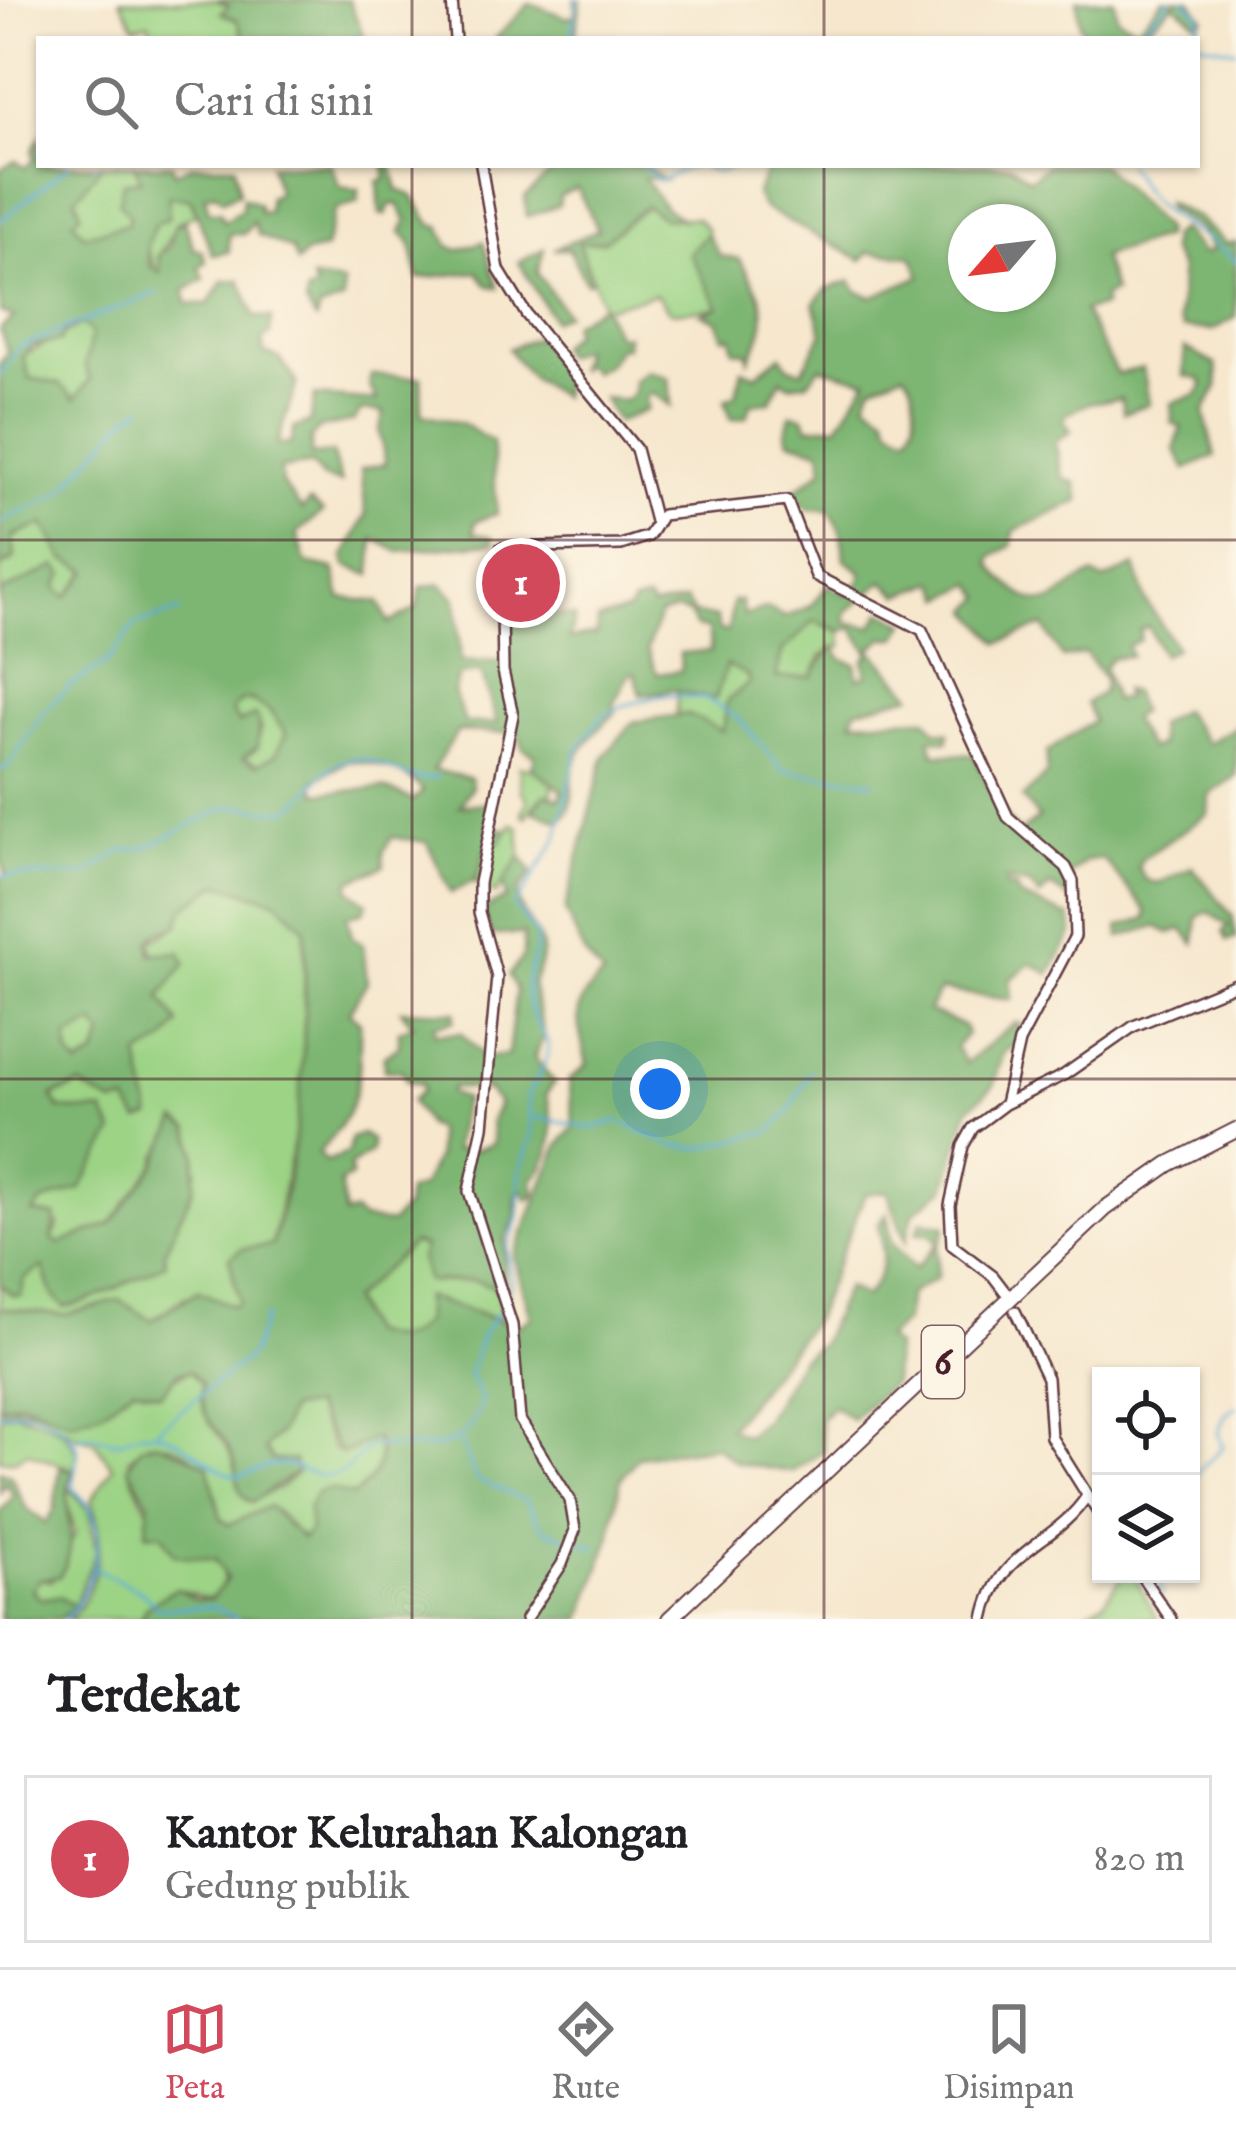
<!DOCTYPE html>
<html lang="id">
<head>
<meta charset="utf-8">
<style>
	:root { --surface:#fff; --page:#f2f2f2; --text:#202124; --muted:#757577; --line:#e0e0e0; --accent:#d1495b }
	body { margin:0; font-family:"IM FELL English",serif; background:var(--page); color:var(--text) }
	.controls { position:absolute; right:36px; bottom:36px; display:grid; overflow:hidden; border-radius:0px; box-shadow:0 3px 9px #0004 }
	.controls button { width:108px; height:108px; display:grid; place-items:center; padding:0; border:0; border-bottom:3px solid var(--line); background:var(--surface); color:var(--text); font:60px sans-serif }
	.compass { position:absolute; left:948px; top:204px; width:108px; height:108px; border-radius:50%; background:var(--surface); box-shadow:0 3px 9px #0004; rotate:242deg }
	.you { position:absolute; left:660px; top:1089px; width:42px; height:42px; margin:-30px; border:9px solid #fff; border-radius:50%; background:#1a73e8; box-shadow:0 0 0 18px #1a73e833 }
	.badge { display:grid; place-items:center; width:78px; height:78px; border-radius:50%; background:var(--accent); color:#fff; font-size:39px; font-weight:700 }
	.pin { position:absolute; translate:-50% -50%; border:6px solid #fff; box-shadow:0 3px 12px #0006 }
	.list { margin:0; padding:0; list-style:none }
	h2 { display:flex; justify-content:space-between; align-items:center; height:156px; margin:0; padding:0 48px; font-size:51px }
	h2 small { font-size:39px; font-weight:400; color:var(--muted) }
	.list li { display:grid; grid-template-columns:78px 1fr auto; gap:36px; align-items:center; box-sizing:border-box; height:168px; margin:0 24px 24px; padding:0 24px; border:3px solid var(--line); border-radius:0px }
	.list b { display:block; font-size:45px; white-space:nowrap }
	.list p { margin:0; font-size:39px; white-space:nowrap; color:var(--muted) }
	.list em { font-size:39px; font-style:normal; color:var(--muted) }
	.icon { flex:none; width:66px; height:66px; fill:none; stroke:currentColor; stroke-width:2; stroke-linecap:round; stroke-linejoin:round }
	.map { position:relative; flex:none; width:1236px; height:1619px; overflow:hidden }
	.search { position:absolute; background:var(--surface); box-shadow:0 3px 9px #0004; left:36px; right:36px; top:36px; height:132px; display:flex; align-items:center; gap:30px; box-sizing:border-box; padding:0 42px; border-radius:0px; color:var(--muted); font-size:45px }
	.sheet { height:348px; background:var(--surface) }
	nav { display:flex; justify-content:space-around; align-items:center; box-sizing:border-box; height:168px; border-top:3px solid var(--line); background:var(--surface); font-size:33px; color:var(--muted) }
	nav a { display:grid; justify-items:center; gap:6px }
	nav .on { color:var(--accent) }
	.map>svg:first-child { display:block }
</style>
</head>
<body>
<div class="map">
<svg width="1236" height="1619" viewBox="0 0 1236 1619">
	<rect width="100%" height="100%" fill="#fcf5e5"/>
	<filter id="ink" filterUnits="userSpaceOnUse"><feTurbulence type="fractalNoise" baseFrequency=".00833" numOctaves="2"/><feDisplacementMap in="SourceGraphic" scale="24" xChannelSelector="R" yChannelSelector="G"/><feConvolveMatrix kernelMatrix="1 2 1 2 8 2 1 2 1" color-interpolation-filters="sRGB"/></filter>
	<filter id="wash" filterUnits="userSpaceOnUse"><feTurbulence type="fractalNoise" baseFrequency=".004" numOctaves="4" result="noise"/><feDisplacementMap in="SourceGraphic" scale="48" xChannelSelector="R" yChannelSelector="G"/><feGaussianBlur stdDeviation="2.7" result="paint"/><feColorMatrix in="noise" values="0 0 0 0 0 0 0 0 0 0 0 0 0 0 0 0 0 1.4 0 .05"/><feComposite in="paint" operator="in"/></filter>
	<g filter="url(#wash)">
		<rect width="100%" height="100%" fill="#f6e7cd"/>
		<path fill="#9cd385" stroke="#737958" stroke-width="3" d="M120,0H216L229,6L225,15L239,22L244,39H153L149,23L135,27Z
			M102,165H135L141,180L122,186L119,203L129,214L128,224L84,235L72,221L79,205L74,199Z
			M179,195L190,198L196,214L178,222L158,258L162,269L157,274L146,245L155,224L168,218V196Z
			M646,205L664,217L697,218L707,229L703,276L719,308L670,312L656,294L603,308L579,243L604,241Z
			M82,324L92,334L85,365L90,380L75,399L59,384L30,378L23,356Z
			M41,524L88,571L68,597L56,588L57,566L0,593V568L13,561L10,539Z
			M814,621L841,631L842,646L822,656L811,677L776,678L774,670L784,649Z
			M726,665L744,672L750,682L727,702L724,732L677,715V691L716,698Z
			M245,699L267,708L286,734L275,755L261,765L243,758L255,750L261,727L233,719V708Z
			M519,767L532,768L553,784L551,797L541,798L526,817L522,813L528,799L521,791Z
			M512,824L519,827L521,856L496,894L473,882L487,845L500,842Z
			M217,884L276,900L305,928L303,1093L272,1246L242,1249L232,1273L240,1303L233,1306L184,1297L152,1320L119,1300L65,1315L0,1308V1284L21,1296L24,1279L36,1267H43L64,1307C100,1300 133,1278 165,1264L164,1252L197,1170L158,1154L155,1165L111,1224L59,1244L52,1239L59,1224L33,1213L42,1202L80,1189L101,1150L104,1112L60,1109L52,1097L80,1085L100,1097L147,1104L139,1055L163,1043L161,990L174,979L180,952L156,957L150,942L178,926L184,908Z
			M94,1023L103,1036L96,1055L79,1066L71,1060L67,1038L75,1029Z
			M413,1242L424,1246L434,1283L473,1280L496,1287L503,1320L425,1298V1321C406,1343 394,1342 367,1333L351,1299Z
			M190,1371L202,1384C197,1417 217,1428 231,1455C240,1471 235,1487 248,1501L280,1488L297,1472L294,1461L273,1460L264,1448L278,1435L284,1414L297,1406H313L334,1450L349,1452L375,1437C385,1462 372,1482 353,1496L338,1494L311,1514L310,1531L302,1539L275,1510L262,1509L230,1525L221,1519C214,1478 198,1442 148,1443L129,1458C128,1487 163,1528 175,1555L208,1557L222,1564L224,1587C204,1609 198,1592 176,1589L145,1608L140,1619H69C97,1591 108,1536 91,1501L113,1467L94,1441C64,1438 38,1398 0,1412V1407C32,1398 50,1420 73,1419C98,1418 114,1398 134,1387L148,1391Z
			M14,1412C43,1422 64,1422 78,1453L74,1470L27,1452L15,1460H0V1416Z
			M70,1489L90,1512L96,1552L74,1606L59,1596L39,1599L31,1586L40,1579L52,1581L75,1533L66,1497Z
			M1124,1574H1134L1157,1619H1074L1104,1602Z"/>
		<path fill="#7db572" stroke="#646a4e" stroke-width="3" fill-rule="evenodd" d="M216,0H349L365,39H244L237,20L221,13L229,6Z
			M575,0H581L575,39H495L530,3L568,18L575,14Z
			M1077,0H1114L1117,17L1137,28L1163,0H1190L1204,17L1199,24L1174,4L1151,24L1152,39H1090L1080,26Z
			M39,138V165H102L75,199L81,213L73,221L84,235L128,224L129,214L119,203L123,182L141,180L135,165H172L175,173L193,165H235L239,193L222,200L215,193L205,196L209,212H220L224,222L242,209L243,198L258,204L260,213L268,212L269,197L278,193L270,165H331L340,187L359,190L358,202L335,210L325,249L306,253L297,263L292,250L258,235L253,222L245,233L229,234V252L213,255L191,199L169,196L168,218L155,224L147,245L150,266L160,273L159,254L169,247L175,225L185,222L194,249L202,250L206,262L199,267L204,279L184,291L188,304H209L223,281L240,280L255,317L271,318L270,335L262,339L264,353L279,358L297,382L277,444H291L294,428L310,422L315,396L377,401L369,385L371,375L421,377L422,414L461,423L492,442L497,514L475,521L474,533L493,537V543L398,551L374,539L371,575L346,566L344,557L366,515L361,469L386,464L379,432L384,412L361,410L354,421L320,428L311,438V455L332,453L341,483L323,478L311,464L281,469L282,484L302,510L310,501L323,512L297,533L306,563L334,569L341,598L379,602L389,623L416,609L421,587L441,584L456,599L461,662L505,661L508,623L545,619L546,613L575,617L569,639L597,634L598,620L628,611L633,603L648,600L653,607L686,601L694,614L717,618L718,629L728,632L733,601H741L744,616L767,608L785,617L811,606L828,585L844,594L860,582L862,572L845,560L840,528L829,510L809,509L789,495L823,469L821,450L790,441L786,433L791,414L803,416L809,427L838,425L867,380L820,367L808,382L789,385L781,379L770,402L751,403L747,417L731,419L725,400L736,395L742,369L756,375L781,355L789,367L802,371L823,333L814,304L826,289L851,281L857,291L872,297L921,276L912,256L869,252L862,260L764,208L756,195L769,165H1010L1030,179L1048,165H1102L1164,229V237L1102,257L1114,292L1103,297L1104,306L1083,311L1117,374L1143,368L1149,404L1124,413L1121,398L1089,403L1066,414L1064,421L1071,431L1055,442L1063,478L1076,483L1080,501L1014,531L1012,545L991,558V564C999,579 1033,611 1054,600C1067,594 1071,583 1093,575L1104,580L1135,566L1145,599L1176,648L1162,655L1148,626L1140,630V640L1127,646L1131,656L1111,658L1104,667L1114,701L1125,698L1123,690L1132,692L1140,711L1131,719L1149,749L1159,745L1157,725L1182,710L1207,743L1236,727V776L1209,795L1208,814L1142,859L1138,867L1145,879L1157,884L1192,867L1232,915L1236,938L1227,940L1223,932L1228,926L1209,912L1198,917L1195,944L1182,929L1169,933L1156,926L1120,937L1119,927L1146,919V910L1103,859L1086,861L1068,876L1073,901L1050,886L1040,896L1030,885L1006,881L1007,888L1015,887L1020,897L1070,917L1073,932L1050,974L1031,963L1010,980L1012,1000L940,990L928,1011L964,1026L967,1034L955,1047L966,1063L1015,1023L1021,1024L1015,1046L1004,1052L993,1087L969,1108L945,1188L913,1213L906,1242L887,1191L865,1194L814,1319L729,1428L746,1436L765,1419L800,1359L821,1344L846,1287L865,1297C885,1274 886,1255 878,1225L887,1213L891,1243L915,1269L937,1244L930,1233H917L921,1221L946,1226L937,1249V1278L909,1294L905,1321L886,1339L895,1347L893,1383L852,1419L833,1406L820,1420L824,1451L791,1472L737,1463L715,1446L638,1457L621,1478L610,1538L582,1619H140L145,1608L176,1588L196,1600L211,1599L227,1579L216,1559L175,1555L162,1534L146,1533L149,1503L128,1467L140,1447L156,1442L208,1465L221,1519L229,1525L269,1506L302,1539L310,1530L308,1507L317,1492L331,1489L353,1496C372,1481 385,1463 376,1438L341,1454L313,1406L290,1409L280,1432L264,1449L272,1460L294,1461L297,1472L252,1502C233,1492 240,1478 234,1460C224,1428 196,1423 202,1384L190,1371L178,1373L161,1394L134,1387L102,1411L71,1422L22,1401L0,1406V1308L65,1315L119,1300L152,1320L198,1291L233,1306L240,1303L229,1258L242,1249L272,1245C302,1140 307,1037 305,928L276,900L218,884L184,908L178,926L157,933L150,942L151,954L180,952L186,963L160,997L179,1024L163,1043L139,1056L151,1117L139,1121L127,1102L113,1104L80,1085L52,1096L59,1109L104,1112L114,1133L80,1189L42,1202L33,1213L56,1216L52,1239L59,1244L111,1224L155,1165L177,1120L190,1129L196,1153L194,1187L164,1252L166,1264C132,1278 101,1300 64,1307L53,1296L43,1267L24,1279L21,1296H13L0,1284V879L6,875L0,856V593L57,566L64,574L56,588L67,597L88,571L64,559L44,524L12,536L15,557L0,568V363L8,353L0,329L15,317L0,312V169L16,161L25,168L34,159L32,150ZM966,222H1038V294H966ZM82,324L92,334L85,365L90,380L75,399L60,384L30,378L23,356L32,346L60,341L65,330ZM904,372C917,385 919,421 908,435L891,427L886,415L866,401L872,386ZM883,581L900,595L937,582L944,598L974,584L983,597L971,610L999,643L1043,626L1063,658L1085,653L1104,678L1103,692L1086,703L1093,721L1047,752V774L1022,798L1039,818L1019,833L999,808L973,755L934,754L930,738L948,741L949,732L936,731L926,718L852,721L856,710L912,695L871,649L883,638H897L906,623L882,612L872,627L846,622V612ZM677,610L689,614L696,627L708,629L711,651L680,653L681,671L657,674L647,649L660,614ZM814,621L841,631L853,628L870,654L864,660L867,676L858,678L856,664L842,659L833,646L811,677L776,678L782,652ZM726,665L747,675L750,682L727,701L723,731L687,714L633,722L604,757L565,910L584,953L603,976C567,1007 579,1023 587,1065L569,1080L574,1127L559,1145L514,1256L531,1317L517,1326L424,1297L425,1321C406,1343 394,1341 367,1333L351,1300L413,1243L424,1247L420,1258L427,1282L473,1280L496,1287L504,1281L505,1239L517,1216L516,1194L522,1190L528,1200L535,1195L533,1180C554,1157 557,1123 546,1094L554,1083L534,1057L544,1036L532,984C559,934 524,934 517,893L532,872L521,856L502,884L507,897L482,911L492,935L524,934L523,957L509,975L516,990L508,1055L485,1058L461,1033L435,1034V1025L454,1021L455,1012L401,1010L413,1025L399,1031V1046L384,1056V1070L402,1071L407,1081L422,1084V1091L411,1101L427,1125L436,1129L437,1155L422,1187L407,1192L405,1208L391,1223L361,1219L354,1212L345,1215L340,1183L351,1177L350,1166L371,1152V1140L362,1134L351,1138L348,1153L326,1162L318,1153C361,1108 360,1082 360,1022L349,1012L367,982L363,945L352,937L347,916L364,911L367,903L350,890V881L384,866L383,852L392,837L427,842L451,893L476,879L487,845L501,842L507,830L489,826L494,808L485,803L460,806L472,786L470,778L433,770L458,731L518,733L523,748L535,755L532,768L563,791L559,799L545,794L533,811L560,821C578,807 569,787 574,767C581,744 599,729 615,713L614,702L629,674L635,673L641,695L673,690L710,699L716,698ZM481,672L497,723L496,724L465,723L454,693L459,675ZM249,699L270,711L286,734L275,755L257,765L243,758L257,747L259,720L255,715L239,723L232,712L238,702ZM348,761C372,762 408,771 423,791L413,800L384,788L317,793L314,781ZM94,1024L103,1036L96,1055L79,1066L69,1055L67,1038ZM452,1087L488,1090L499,1104L491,1121L493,1144L472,1151L454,1149L464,1099L450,1093Z
			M384,165H392L398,190L413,196L431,224L440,226L449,246L458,250L483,242L498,288L487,285L478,272L418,278L411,242L401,232L407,221L398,204L389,205L386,215L380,214L378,181L386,180Z
			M559,165H645L664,180L644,178L665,208L685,220L663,218L646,206L604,241L579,243L591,281L586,283L569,249H554L598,230L577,188L560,196L559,205L527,217L525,197Z
			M1166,202L1198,218L1226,244L1236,242V317L1213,330L1183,328L1179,321L1180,269L1170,250L1171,236L1181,229L1203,254L1212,250L1201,230L1168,209Z
			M707,234L720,256L739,259C766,301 773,314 749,360L747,352L734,350L731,336L724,337L717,320L701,314L719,307L689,253Z
			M544,249L537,273L566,314L553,320L519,262Z
			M312,279L343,283V301L319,309L316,320L306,304L307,293L316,289Z
			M602,305L617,336L627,335L626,347H618C612,361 607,366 592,372L585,365L577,369L582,348L563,356L558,346L573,334L571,324Z
			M537,337L565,373L561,396L531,378L508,349Z
			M1185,348L1216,365L1218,385L1204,412L1215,456L1186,469L1175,450L1181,427L1172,423V403L1197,395L1203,386L1201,379L1184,376Z
			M647,371L669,378L671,406L653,393L646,396L647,410L617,422L603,398L626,400L634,392V381Z
			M60,1468L74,1470C56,1506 85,1539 59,1577L40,1579L32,1590L40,1599L59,1596L74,1606L60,1619H0V1512L13,1496L6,1482L0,1492V1471L10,1474L26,1508L46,1523L54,1511Z"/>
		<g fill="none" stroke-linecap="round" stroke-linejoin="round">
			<path stroke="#5aacd5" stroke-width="3" d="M1184,0L1200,14L1196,39
				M572,39L577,0
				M1144,39L1143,29L1169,0
				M1197,42L1236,50
				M95,165L97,166
				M642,165L659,181L693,165
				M699,165L717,172L737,165
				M1127,165C1136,177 1145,196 1156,205C1181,226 1212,239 1236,261
				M0,221L69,165
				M0,376L19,347L156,293
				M0,523L62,492L122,422L143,406
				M0,769L8,767L42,714L68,687L106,663L136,624L180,611
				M0,876L85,875L124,850L147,847L229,806L285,811C308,800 316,772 343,761C377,749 403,788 437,777
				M534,1117L591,1128L618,1121L670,1145L701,1148L770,1131L788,1113L811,1071
				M506,1301L511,1279L507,1247L519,1215L520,1171L532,1136L528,1094C571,1026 533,1049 527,991C525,974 538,955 537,935L515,906L557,839L578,748L602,717L622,706L664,695L707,699L739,719L783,770L873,782
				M0,1414C28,1404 66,1422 78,1449L73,1487C78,1496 87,1501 91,1510C108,1544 88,1593 65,1619
				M157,1430L250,1356L266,1316
				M74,1440L89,1435L118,1442C162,1415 189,1452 226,1473C246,1483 260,1464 279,1464C301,1465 319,1484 342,1472C352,1467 360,1453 370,1446C418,1446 468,1461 482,1400L469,1375L482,1334L501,1309
				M461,1443L476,1479L526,1501L543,1529L566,1537
				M1191,1479L1223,1447L1218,1433L1225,1415L1236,1407
				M575,1540L596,1547
				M94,1568L142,1592L158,1608L215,1607L237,1619
				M1159,1574L1162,1596"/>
		</g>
	</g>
	<g filter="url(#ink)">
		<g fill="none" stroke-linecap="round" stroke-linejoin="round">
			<g stroke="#643d43" stroke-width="14">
				<path id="secondary" d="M452,0L455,39
					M481,165L499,270L526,314L636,449L655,521
					M1005,1104L1064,1075L1134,1026L1236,984
					M1015,1311L1047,1378L1051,1437L1101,1517
					M1140,1574L1171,1619
					M526,1619L562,1564L575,1530L570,1500L520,1420L512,1325L469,1191L483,1127L497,977L479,912V883L513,715L503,671L501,548L621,545L649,536L662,515L787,501L816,576L922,630L1008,817L1066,867L1073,881L1075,936L1019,1042L1005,1104L973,1128L963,1146L950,1205L952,1245L993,1276L1006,1293
					M984,1619C997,1549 1054,1546 1087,1496"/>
			</g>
			<g stroke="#643d43" stroke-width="18">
				<path id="highway" d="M669,1619L1106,1208L1169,1164L1236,1130"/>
			</g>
			<use href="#secondary" stroke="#fff" stroke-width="9"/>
			<use href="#highway" stroke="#fff" stroke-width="14"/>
		</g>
	</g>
	<path fill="none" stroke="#4a1f2b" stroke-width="3" stroke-opacity="0.55" d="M412,0V39M824,0V39M412,165V1619M824,165V1619M0,540H1236M0,1079H1236"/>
	<g text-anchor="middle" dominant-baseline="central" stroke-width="12" stroke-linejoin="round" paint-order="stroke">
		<rect fill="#fcf5e5" stroke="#7f5f63" stroke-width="3" x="922" y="1326" width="42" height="72" rx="9"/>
		<g font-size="42" font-weight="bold" fill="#4a1f2b">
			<text x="943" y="1362">6</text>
		</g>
	</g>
</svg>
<div class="controls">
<button><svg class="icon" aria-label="locate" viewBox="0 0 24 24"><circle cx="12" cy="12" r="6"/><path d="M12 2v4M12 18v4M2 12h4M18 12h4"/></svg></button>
<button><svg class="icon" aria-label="layers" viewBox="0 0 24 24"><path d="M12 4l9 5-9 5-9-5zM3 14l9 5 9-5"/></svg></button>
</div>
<svg class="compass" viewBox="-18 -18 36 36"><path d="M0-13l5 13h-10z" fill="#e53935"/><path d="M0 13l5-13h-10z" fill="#757577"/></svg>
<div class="you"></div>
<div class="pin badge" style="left:521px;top:583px">1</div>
<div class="search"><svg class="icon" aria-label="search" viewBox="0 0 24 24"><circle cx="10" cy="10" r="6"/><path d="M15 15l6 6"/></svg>Cari di sini</div>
</div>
<section class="sheet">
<h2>Terdekat<small></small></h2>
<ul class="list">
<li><span class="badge">1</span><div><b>Kantor Kelurahan Kalongan</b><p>Gedung publik</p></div><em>820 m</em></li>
</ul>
</section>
<nav>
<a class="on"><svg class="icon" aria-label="map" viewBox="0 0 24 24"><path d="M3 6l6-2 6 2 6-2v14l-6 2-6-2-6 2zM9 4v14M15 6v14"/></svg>Peta</a>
<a><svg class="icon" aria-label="directions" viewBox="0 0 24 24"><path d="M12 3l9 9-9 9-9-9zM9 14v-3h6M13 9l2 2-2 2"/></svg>Rute</a>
<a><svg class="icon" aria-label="saved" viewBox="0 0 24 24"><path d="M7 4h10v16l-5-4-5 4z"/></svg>Disimpan</a>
</nav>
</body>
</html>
